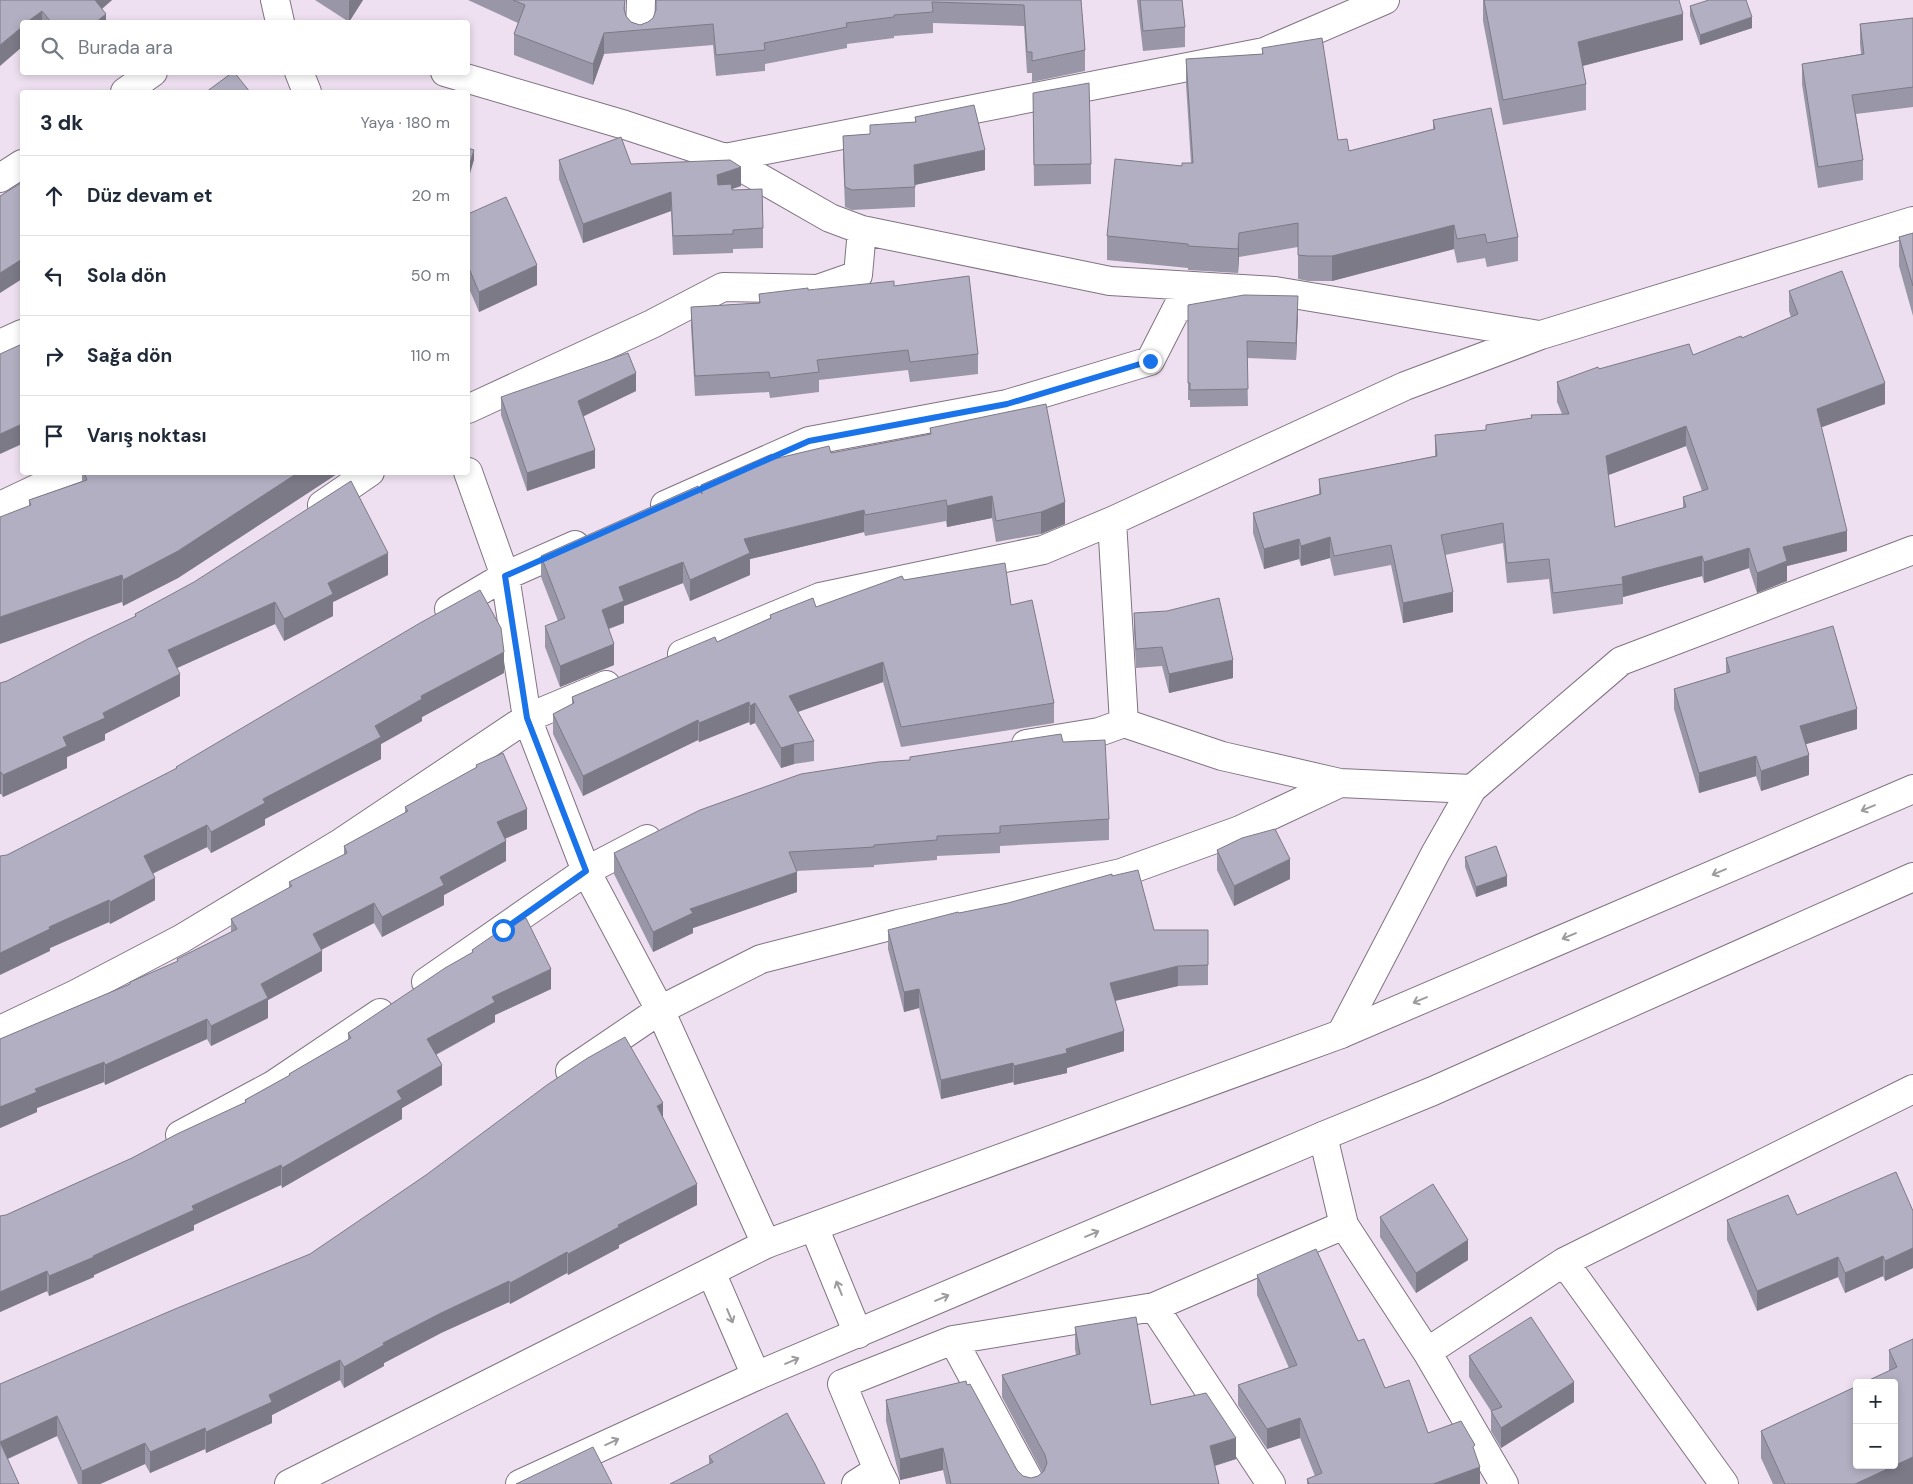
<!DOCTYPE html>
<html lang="tr">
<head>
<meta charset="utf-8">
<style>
	:root { --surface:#fff; --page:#f6f6f7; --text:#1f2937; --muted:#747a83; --line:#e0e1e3 }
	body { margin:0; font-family:"DM Sans",sans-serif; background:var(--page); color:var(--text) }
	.controls { position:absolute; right:15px; bottom:15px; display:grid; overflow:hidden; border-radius:5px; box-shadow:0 2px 8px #0003 }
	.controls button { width:45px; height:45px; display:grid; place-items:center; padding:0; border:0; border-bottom:1px solid var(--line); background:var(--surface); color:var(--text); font:25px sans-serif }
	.stop { position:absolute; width:15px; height:15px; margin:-11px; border:4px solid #1a73e8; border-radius:50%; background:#fff }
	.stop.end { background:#1a73e8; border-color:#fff; box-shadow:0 1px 5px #0008 }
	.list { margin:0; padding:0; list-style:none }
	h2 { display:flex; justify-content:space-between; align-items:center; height:65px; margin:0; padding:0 20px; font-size:21px }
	h2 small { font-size:16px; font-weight:400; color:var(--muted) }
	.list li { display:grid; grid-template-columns:32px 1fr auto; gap:15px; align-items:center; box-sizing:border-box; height:80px; padding:0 20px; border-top:1px solid var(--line) }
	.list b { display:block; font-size:19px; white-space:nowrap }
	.list em { font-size:16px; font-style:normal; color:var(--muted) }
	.icon { flex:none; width:28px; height:28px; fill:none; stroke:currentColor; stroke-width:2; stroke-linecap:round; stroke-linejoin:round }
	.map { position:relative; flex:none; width:1913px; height:1484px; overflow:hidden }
	.search { position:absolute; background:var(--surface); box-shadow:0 2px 8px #0003; left:20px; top:20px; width:450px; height:55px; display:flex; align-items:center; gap:12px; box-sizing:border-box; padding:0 18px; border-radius:5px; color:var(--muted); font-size:19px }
	.panel { position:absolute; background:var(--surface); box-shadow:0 2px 8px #0003; left:20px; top:90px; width:450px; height:385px; border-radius:5px }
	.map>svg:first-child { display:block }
</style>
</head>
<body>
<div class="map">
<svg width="1913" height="1484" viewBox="0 0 1913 1484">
	<rect width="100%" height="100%" fill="#eee0f0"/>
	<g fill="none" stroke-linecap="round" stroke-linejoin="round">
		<g stroke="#807382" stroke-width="30">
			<path id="minor" d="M275,0L280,22
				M640,30L641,0
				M299,72L307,92
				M445,72L625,125L725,158L830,218L862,230L1110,281L1275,291L1539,335
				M125,92L153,72
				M725,158L1264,52L1385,0
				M0,178L22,164
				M0,344L22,334
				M468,409L652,324L723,287L818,289L858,275L862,230
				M468,472L505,576L527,718L586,871L660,1010L766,1244
				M322,505L370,472
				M665,505L809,441L1007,404L1150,361L1177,308L1275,291
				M0,506L72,472
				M1112,521L1124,723L1222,756L1340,783L1472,789
				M449,609L505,576L575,545
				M682,654L820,597L1043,550L1112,521L1405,386L1541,335L1913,221
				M1026,744L1099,732L1124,723
				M426,982L586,871L647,839
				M0,1030L76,994L181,939L342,842L527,718L606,685
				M1341,1034L1435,854L1472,789L1621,661L1913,550
				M570,1071L660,1010L761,959L898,924L1121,873L1240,830L1340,783
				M180,1135L273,1085L380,1013
				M1323,1136L1344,1225L1427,1352L1504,1484
				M814,1227L858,1334
				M1564,1262L1724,1484
				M711,1272L756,1376
				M1154,1307L1271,1484
				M953,1340L1031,1484
				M1427,1352L1564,1262L1913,1089
				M856,1484L878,1470
				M885,1484L878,1470L842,1384L953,1340L1154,1307L1344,1225"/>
		</g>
		<g stroke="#807382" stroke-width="30">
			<path id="major" d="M289,1484L766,1244L1341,1034L1913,789
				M520,1484L756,1376L1323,1136L1433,1091L1913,877"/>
		</g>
		<use href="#minor" stroke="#fff" stroke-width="28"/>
		<use href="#major" stroke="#fff" stroke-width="28"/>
	</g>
	<path fill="#9996a7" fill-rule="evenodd" d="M0,0H112L102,9L106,22H22Z
		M315,0H363L349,22Z
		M468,0H625V11L626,16L631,22L640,25L648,22L653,18L656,10V0H1081L1085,50V71L1032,82V73H1027L1024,26L933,23V33L894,36V38L847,44V48L765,64V71L716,76L713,45L604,54L593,85L514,55V34L518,23Z
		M1137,0H1182L1185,27V47L1143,51Z
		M1483,0H1679L1683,40L1583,66L1586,84V110L1503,125L1483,21Z
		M1690,6L1752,28L1700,45L1690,16Z
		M1913,18V107L1856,114L1863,160V180L1818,188L1802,84V64L1861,54L1860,44V24Z
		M1262,48L1338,140L1349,151L1433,129V120L1518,237V261L1487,267L1485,258L1457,263L1454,249L1332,281H1308L1298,279V247L1239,257L1238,273L1188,270V268L1107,260V236L1182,166L1191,163L1186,84V59L1262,54Z
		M1033,93L1091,164V184L1034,186Z
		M915,117L985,170L915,185V207L852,210L845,207L843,156V136L870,134L915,122Z
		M559,160L631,164L741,186L732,189V190L763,228V248L733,249V253L673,255L671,211L583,243L559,179Z
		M468,214L537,285L479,312L468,286Z
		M1913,233V316L1899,266V237Z
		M894,286L978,354V374L910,382L908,370L819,380V392L770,398L769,392L695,396L691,327V307L759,303V294Z
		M1789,291L1885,404L1821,427L1847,551L1787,566V581L1757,593L1749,568L1704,583L1702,576L1623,597V604L1553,614L1549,579L1507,583L1503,543L1445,555L1453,612L1403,623L1391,565L1334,576L1330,558L1301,566L1299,559L1264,569L1253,533V513L1319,494V479L1435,456V435L1486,430V425L1562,414L1557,402V382L1599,369L1693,355L1742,338L1791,317L1789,311ZM1686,446L1702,491L1683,497V508L1615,527L1608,475Z
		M1188,305L1298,313L1296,360L1247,358L1248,406L1190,407V400H1188Z
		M636,391L583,416L595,468L527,491L501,415V397Z
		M930,428L1065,524L1041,534L996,542L992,518L947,527L946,521L865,536L864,532L750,559V575L690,601L683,583L624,606V623L609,629L614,665L560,687L545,647V626L558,621L541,577V556L701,493V485L774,459L831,453L930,434Z
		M82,472H340L178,578L123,606L122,602L29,505V500L82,481Z
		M388,575L333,602V616L284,641L275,624L177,668L180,696L105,734V740L67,757V768L3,797L1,794L0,683L7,681L135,617V614Z
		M904,580L1011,605L1054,703V723L901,747L883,682L798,712L814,741V761L794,764L781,768L755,723L750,725L749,722L699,742L698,740L583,796L553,734V714L572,705V697L717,642L770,618V615L816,607Z
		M1134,613L1233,678L1169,693L1162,666L1136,668L1134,631Z
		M1726,658L1857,729L1806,744L1809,775L1761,791L1756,776L1699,793L1674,709V689L1726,673Z
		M504,673L422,717V721L381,744V759L265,819V825L211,853L207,847L153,873L155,900L110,924L109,922L50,948V951L7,855L176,769V767Z
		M1063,742L1109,819V840L1000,846V853L937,856V860L874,865V867L796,871L797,892L693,928V933L653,952L614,874V853L910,760V757Z
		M476,765L527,829L505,839L506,861L444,895V905L382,937L374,923L321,950L322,971L268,1000V1018L211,1046L207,1039L105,1085L104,1082L37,1108V1112L0,1128V1039L130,984V982L177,962V959L231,932V919L289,888V882L344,855V846L405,813V807L476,768Z
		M1217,850L1290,879L1234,906L1217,870Z
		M1465,857L1507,886L1476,897L1465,867Z
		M1112,876L1154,930H1208V985L1178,986L1115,1001L1124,1051L1067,1068V1073L1014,1085L1013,1082L941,1099L919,1008L904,1012L888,949V930L1008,903Z
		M472,950L551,989L495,1015V1022L436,1055L442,1085L402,1108V1119L282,1188L281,1185L194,1225V1230L94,1275V1277L49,1296L47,1291L0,1312V1216L6,1215L132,1158L245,1103V1100L289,1076V1074L348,1040V1033L472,953Z
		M663,1118L697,1205L619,1245V1248L568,1275L567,1273L510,1304L509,1302L441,1333L384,1363V1366L344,1388L340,1380L272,1415V1423L206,1453L205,1449L150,1473L145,1464L100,1484H78L57,1436L8,1459L0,1484V1384Z
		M1913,1211V1268L1885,1281L1883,1276L1845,1293L1838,1277L1757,1311L1727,1240V1220L1797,1215Z
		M1380,1217L1468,1260L1416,1293L1380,1237Z
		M1257,1275L1358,1341L1385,1388L1428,1433L1475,1454L1480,1484H1307V1479L1315,1476L1300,1438L1267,1449L1238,1405V1385L1289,1368L1257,1295Z
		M1075,1327L1151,1405L1236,1459L1215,1466L1219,1484H946L943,1470L900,1480L886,1421V1400L967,1385L1017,1470L1023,1476L1031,1478L1038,1476L1042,1472L1002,1397V1375L1076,1355L1075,1349Z
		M1913,1339V1484H1773L1761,1458V1431L1889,1371V1350Z
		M1469,1356L1574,1402L1501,1448L1491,1431V1411L1469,1377Z
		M709,1456L825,1484L709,1464Z"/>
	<path fill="#7d7a88" d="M92,0H112L92,17Z
		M350,0H363L349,22V1Z
		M42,11V22H27Z
		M106,14V22H96Z
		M1683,14V40L1578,67V42Z
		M1752,17V28L1700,45V35Z
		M22,27V47L0,66V45Z
		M604,33V54L593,85V64Z
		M474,150V160L468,180V169Z
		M985,150V170L914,185V165Z
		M741,167V186L717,194V175Z
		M671,192V211L583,243V224Z
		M1454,225V249L1332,281V256Z
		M1239,233V257L1238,273V249Z
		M22,259V279L0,293V273Z
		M537,265V285L479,312V292Z
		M1298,296V313L1296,360V343Z
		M636,373V391L578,419V401Z
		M1885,383V404L1817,429V409Z
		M22,424V444L0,454V434Z
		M1686,426V446L1606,476V456Z
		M595,450V468L527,491V473Z
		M299,472H340L178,578L123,606V580Z
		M992,496V518L947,527V506Z
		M1065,502V524L1041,534V512Z
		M864,510V532L750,559V575L690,601V580L744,539Z
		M1847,531V551L1787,566V581L1757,593V573L1783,547Z
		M1330,537V558L1301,566V546Z
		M1299,539V559L1264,569V549Z
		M1749,548V568L1704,583V562Z
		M388,553V575L333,602V616L284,641V619L328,583Z
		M1702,556V576L1623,597L1622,577Z
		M683,562V583L624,606V623L602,631V610L619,587Z
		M122,575V602L0,644V617Z
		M1453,592V612L1403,623V603Z
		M275,602V624L168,672V650Z
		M614,644V665L560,687V666Z
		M504,652V673L422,717V721L381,744V759L265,819V825L211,853V832L263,799L421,696Z
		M1233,660V678L1169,693V674Z
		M883,662V682L789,715V696Z
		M180,674V696L105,734V740L67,757V768L3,797V775L103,713Z
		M749,702V722L699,742V723Z
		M755,703V723L750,725V706Z
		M1857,709V729L1800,746V726Z
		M698,720V740L583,796V776Z
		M794,744V764L781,768V748Z
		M1809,755V775L1761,791V771Z
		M1756,756V776L1699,793V773Z
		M1,772V794H0V773Z
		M527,809V829L497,842V822Z
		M207,825V847L144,878V856Z
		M506,841V861L444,895V905L382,937V917L440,877Z
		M1290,859V879L1234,906V886Z
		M797,872V892L693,928V933L653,952V932L690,909Z
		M1507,876V886L1476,897V887Z
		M155,878V900L110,924V902Z
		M109,900V922L50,948V951L0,975V953L49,927Z
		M374,903V923L313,954V934Z
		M322,951V971L268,1000V1018L211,1046V1026L261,984Z
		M1178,966V986L1110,1002V983Z
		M551,969V989L495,1015V1022L427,1059V1039L492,997Z
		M919,989V1008L904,1012V992Z
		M207,1019V1039L105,1085V1065Z
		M1124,1031V1051L1067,1068V1073L1014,1085V1066L1066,1049Z
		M104,1062V1082L37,1108V1112L0,1128V1107L35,1089Z
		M1013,1063V1082L941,1099V1080Z
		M442,1065V1085L402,1108V1119L282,1188V1168L397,1091Z
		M663,1103V1124L657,1106Z
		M281,1165V1185L194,1225V1230L94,1275V1277L49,1296V1276L93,1256L192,1206Z
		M697,1184V1205L619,1245V1248L568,1275V1254L618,1225Z
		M1468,1240V1260L1416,1293V1273Z
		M1913,1248V1268L1885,1281V1261Z
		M567,1252V1273L510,1304V1283Z
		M1883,1256V1276L1845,1293V1273Z
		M1838,1257V1277L1757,1311V1291Z
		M47,1271V1291L0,1312V1292Z
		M509,1281V1302L441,1333L384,1363V1366L344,1388V1367L383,1343L441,1313Z
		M340,1360V1380L272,1415V1423L206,1453V1432L269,1395Z
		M1574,1382V1402L1501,1448V1428Z
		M57,1416V1436L0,1462V1442Z
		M1300,1418V1438L1267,1449V1429Z
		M205,1428V1449L150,1473V1452Z
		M1236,1438V1459L1210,1467V1446Z
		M145,1443V1464L100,1484H82V1471Z
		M943,1448V1470L900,1480V1459Z
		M1913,1457V1484H1855Z
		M1480,1467V1484H1433Z"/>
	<path fill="#b2afc2" stroke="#7d7a88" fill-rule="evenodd" d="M0,0H95L106,14L96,22H51L42,11L27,22H22V27L0,45Z
		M513,0H625L624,9L626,16L631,22L640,25L648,22L653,18L656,10V0H1081L1085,50L1032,61V52H1027L1024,5L932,2L933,12L894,15V17L846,23L847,27L764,43L765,50L716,55L713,24L604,33L593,64L514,34L525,5Z
		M1140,0H1182L1185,27L1143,31Z
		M1484,0H1679L1683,14L1578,42L1586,84L1503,100Z
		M1709,0H1746L1752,17L1700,35L1690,6Z
		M1913,18V87L1852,95L1863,160L1818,167L1802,64L1864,54L1860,24Z
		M1322,38L1338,140L1347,139L1349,151L1435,129L1433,120L1491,108L1518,237L1487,243L1485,234L1457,239L1454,225L1332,256H1308L1298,255V223L1239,233L1238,249L1188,246V244L1107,236L1115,159L1182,166V163H1193L1186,59L1263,54L1262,48Z
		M233,72H234L250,92H206Z
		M1089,83L1091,164L1034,165L1033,93Z
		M974,105L985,150L914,165L915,187L852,190L845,187L843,136L870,134V125L916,122L915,117Z
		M621,137L631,164L730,160L741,167L717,175L718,185L731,184L732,190L762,189L763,228L733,230V234L673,236L671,192L583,224L559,160Z
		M468,148L474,150L468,169Z
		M22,180V259L0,273V196L21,183L20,182Z
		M506,197L537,265L479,292L468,266V214Z
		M1913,233V286L1899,237Z
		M1842,271L1885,383L1817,409L1847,531L1783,547L1787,561L1757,573L1749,548L1704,562L1702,556L1622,577L1623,584L1553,593L1549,559L1507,563L1503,523L1441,535L1453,592L1403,603L1391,545L1334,556L1330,537L1301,546L1299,539L1264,549L1253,513L1321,494L1319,479L1437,456L1435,435L1486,430V425L1532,418L1531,415L1569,414L1557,382L1598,367L1599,369L1689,344L1693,355L1741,336L1742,338L1798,314L1789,291ZM1686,426L1708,489L1683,497L1686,507L1615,527L1606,456Z
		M969,276L978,354L910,362L908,350L817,360L819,372L770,378L769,372L695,376L691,307L760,303L759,294L808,288V290L894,281V286Z
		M1244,295L1298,296L1296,343L1247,341L1248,389L1190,390V383H1188V305Z
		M22,344V424L0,434V354Z
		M628,353L636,373L578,401L595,450L527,473L501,397Z
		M1046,404L1065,502L1041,512L996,521L992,496L947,506L946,500L865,515L864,510L744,539L750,553L690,580L683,562L619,587L624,601L602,610L614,644L560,666L545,626L565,618L541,556L698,486L702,494L701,485L772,454L774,459L829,446L831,453L931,434L930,428Z
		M84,472H299L178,551L123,580L122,575L0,617V517L31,505L29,500L87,480Z
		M351,481L388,553L328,583L333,594L284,619L275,602L168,650L180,674L103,713L105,718L63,737L67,746L3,775L1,772L0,773V683L7,681L88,639L136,616L135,614L194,582Z
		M1005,563L1011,605L1032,600L1054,703L901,727L883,662L789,696L814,741L794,744L781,748L755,703L750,706L749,702L699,723L698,720L583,776L553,714L574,703L572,697L715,637L717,642L771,618L770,615L813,598L816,607L902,576L904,580Z
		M480,590L501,628L504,652L421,696L422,699L375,726L381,737L263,799L265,803L211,832L207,825L144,856L155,878L110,902L109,900L49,927L50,929L0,953V856L7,855L177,768L176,767L420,623Z
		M1219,598L1233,660L1169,674L1162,647L1136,649L1134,613L1167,611Z
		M1833,626L1857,709L1800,726L1809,755L1761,771L1756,756L1699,773L1674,689L1730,672L1726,658Z
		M1061,734L1063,742L1105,740L1109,819L1000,826V833L937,836V840L874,845V847L789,852L797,872L690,909L693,913L653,932L614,853L700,810L801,774L878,762L910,760V757Z
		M503,753L527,809L497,822L506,841L440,877L444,885L382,917L374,903L313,934L322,951L261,984L268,998L211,1026L207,1019L105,1065L104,1062L35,1089L37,1092L0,1107V1039L130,984V982L178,961L177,959L237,929L231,919L292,886L289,882L347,853L344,846L408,811L405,807L477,767L476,765Z
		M1275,829L1290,859L1234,886L1217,850L1242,838Z
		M1496,846L1507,876L1476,887L1465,857Z
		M1138,870L1154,930H1208V965L1178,966L1110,983L1124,1031L1066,1049L1067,1053L1014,1066L1013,1063L941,1080L919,989L904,992L888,930L958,912L959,913L1008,903L1112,874V876Z
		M526,918L551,969L492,997L495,1002L427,1039L442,1065L397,1091L402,1099L282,1168L281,1165L192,1206L194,1210L93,1256L94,1257L49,1276L47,1271L0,1292V1216L6,1215L132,1158L177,1134L246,1102L245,1100L290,1075L289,1074L351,1038L348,1033L445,968L473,952L472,950L501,930Z
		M625,1037L663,1103L657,1106L697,1184L618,1225L619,1227L568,1254L567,1252L510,1283L509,1281L441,1313L383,1343L384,1345L344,1367L340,1360L269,1395L272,1402L206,1432L205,1428L150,1452L145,1443L82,1471L57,1416L0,1442V1384L175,1309L310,1254L426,1175L547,1085L586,1059Z
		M1896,1172L1913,1211V1248L1885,1261L1883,1256L1845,1273L1838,1257L1757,1291L1727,1220L1788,1195L1797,1215Z
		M1433,1184L1468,1240L1416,1273L1380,1217Z
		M1316,1249L1358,1341L1364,1339L1385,1388L1409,1380L1428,1433L1461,1421L1475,1445L1473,1447L1480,1467L1433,1484H1309L1307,1479L1322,1473L1300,1418L1267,1429L1238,1385L1297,1365L1257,1275Z
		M1136,1317L1151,1405L1206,1393L1236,1438L1210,1446L1219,1484H951L943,1448L900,1459L886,1400L966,1381L967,1385L970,1384L1017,1470L1023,1476L1031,1478L1038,1476L1044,1471L1047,1463L1045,1455L1002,1375L1080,1354L1075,1327Z
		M1531,1317L1574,1382L1501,1428L1491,1411L1502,1407L1469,1356Z
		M1913,1339V1457L1855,1484H1785L1761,1431L1857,1386V1465H1894V1383H1863L1897,1367L1889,1350Z
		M787,1413L815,1464L825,1484H670L713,1462L709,1456Z
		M0,1442L19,1484H0Z
		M593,1447L612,1484H516Z"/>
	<defs><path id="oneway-shaft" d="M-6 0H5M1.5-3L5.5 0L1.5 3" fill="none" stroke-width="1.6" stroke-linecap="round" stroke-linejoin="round" transform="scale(1.25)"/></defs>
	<g stroke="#9d9b9d">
		<use href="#oneway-shaft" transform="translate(1868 808) rotate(157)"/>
		<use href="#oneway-shaft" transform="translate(1719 872) rotate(157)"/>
		<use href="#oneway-shaft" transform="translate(1569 936) rotate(157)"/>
		<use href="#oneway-shaft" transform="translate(1420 1000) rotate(157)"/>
		<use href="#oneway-shaft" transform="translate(1092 1234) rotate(-23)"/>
		<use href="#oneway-shaft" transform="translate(839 1288) rotate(-112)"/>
		<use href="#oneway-shaft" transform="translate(942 1298) rotate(-23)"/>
		<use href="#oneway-shaft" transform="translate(730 1316) rotate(67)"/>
		<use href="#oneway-shaft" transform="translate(792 1361) rotate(-23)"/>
		<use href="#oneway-shaft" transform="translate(612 1442) rotate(-25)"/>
	</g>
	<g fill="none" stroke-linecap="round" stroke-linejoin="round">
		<path stroke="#1a73e8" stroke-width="6" d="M503,930L586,871L527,718L505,576L809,441L1007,404L1150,361"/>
	</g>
</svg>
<div class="controls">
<button>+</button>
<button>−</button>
</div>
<div class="stop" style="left:503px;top:930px"></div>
<div class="stop end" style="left:1150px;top:361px"></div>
<div class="search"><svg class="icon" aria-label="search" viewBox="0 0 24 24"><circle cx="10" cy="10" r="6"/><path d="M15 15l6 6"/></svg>Burada ara</div>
<section class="panel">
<h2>3 dk<small>Yaya · 180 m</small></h2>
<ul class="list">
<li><svg class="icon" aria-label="ahead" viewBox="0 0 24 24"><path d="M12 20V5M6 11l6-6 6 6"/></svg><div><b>Düz devam et</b></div><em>20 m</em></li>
<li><svg class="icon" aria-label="left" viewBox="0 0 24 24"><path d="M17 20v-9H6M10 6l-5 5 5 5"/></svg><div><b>Sola dön</b></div><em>50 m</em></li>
<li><svg class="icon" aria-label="right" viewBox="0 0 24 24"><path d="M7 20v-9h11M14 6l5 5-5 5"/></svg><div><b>Sağa dön</b></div><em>110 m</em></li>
<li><svg class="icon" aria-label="arrive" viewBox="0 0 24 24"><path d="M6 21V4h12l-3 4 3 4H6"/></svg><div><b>Varış noktası</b></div></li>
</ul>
</section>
</div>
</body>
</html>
